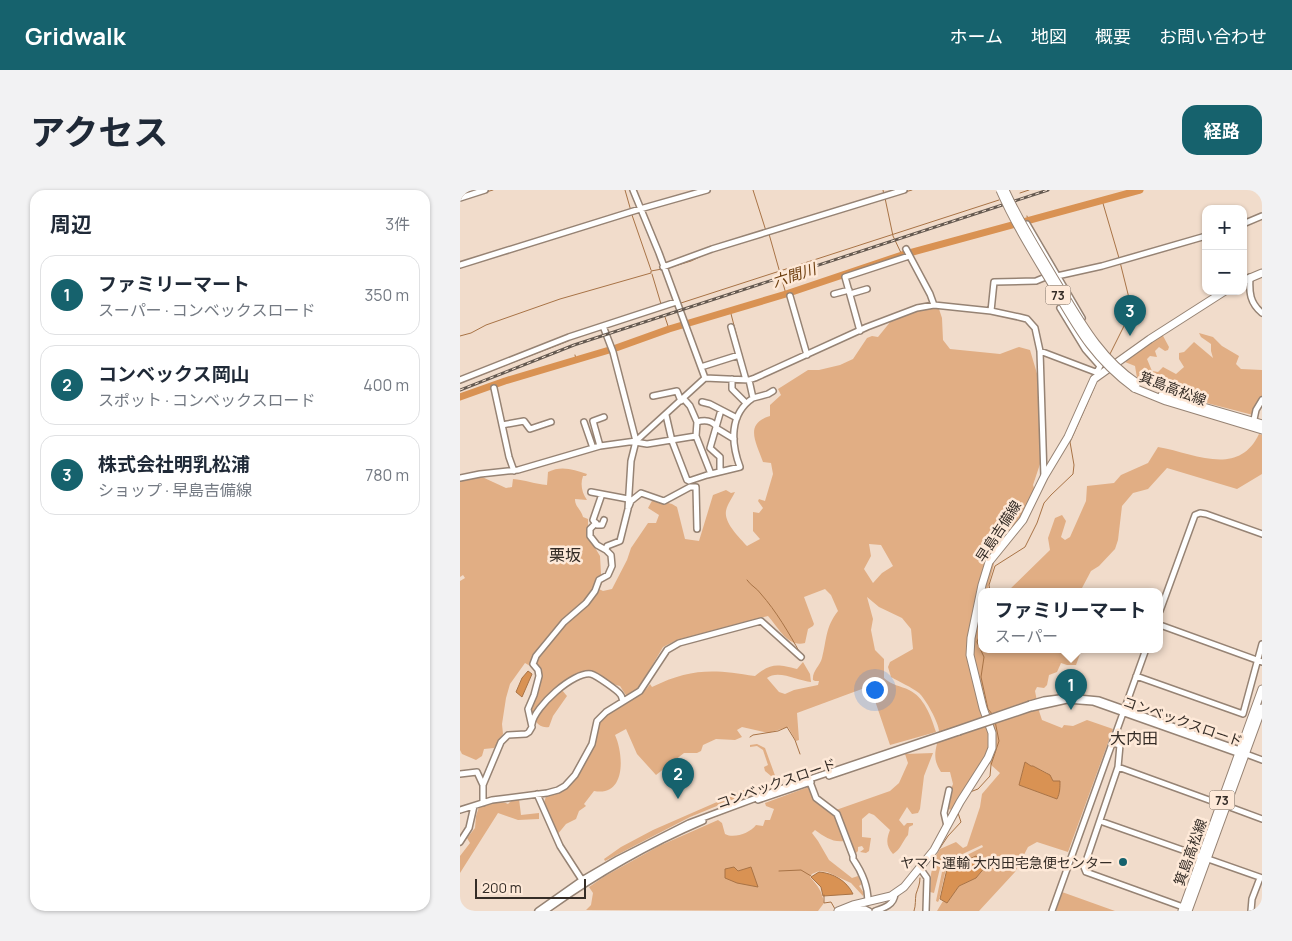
<!DOCTYPE html>
<html lang="ja">
<head>
<meta charset="utf-8">
<style>
	:root { --surface:#fff; --page:#f2f2f3; --text:#1f2937; --muted:#747a83; --line:#e0e1e3; --accent:#16626d }
	body { margin:0; font-family:Manrope,"Noto Sans JP",sans-serif; background:var(--page); color:var(--text) }
	.controls { position:absolute; right:15px; top:15px; display:grid; overflow:hidden; border-radius:10px; box-shadow:0 1px 4px #0004 }
	.controls button { width:45px; height:45px; display:grid; place-items:center; padding:0; border:0; border-bottom:1px solid var(--line); background:var(--surface); color:var(--text); font:25px sans-serif }
	.scale { position:absolute; left:15px; bottom:12px; width:111px; box-sizing:border-box; padding-left:5px; border:2px solid #342c26; border-top:0; font-size:14px; line-height:18px; white-space:nowrap; color:#342c26; -webkit-text-stroke:4px #fee9d8; paint-order:stroke }
	.you { position:absolute; left:414px; top:499px; width:18px; height:18px; margin:-12px; border:4px solid #fff; border-radius:50%; background:#1a73e8; box-shadow:0 0 0 8px #1a73e833 }
	.badge { display:grid; place-items:center; width:32px; height:32px; border-radius:50%; background:var(--accent); color:#fff; font-size:16px; font-weight:700 }
	.pin { position:absolute; translate:-50% -41px; filter:drop-shadow(0 1px 2px #0008) }
	.pin::after { content:''; position:absolute; top:26px; width:18px; height:15px; background:inherit; clip-path:polygon(0 0,100% 0,50% 100%) }
	.popup { position:absolute; left:518px; top:398px; width:185px; height:65px; box-sizing:border-box; display:grid; place-content:center; border-radius:10px; background:var(--surface); filter:drop-shadow(0 1px 4px #0005); font-size:16px; white-space:nowrap; color:var(--muted) }
	.popup b { font-size:19px; color:var(--text) }
	.popup::after { content:''; position:absolute; left:50%; top:100%; margin-left:-10px; border:10px solid transparent; border-top-color:var(--surface) }
	.list { margin:0; padding:0; list-style:none }
	h2 { display:flex; justify-content:space-between; align-items:center; height:65px; margin:0; padding:0 20px; font-size:21px }
	h2 small { font-size:16px; font-weight:400; color:var(--muted) }
	.list li { display:grid; grid-template-columns:32px 1fr auto; gap:15px; align-items:center; box-sizing:border-box; height:80px; margin:0 10px 10px; padding:0 10px; border:1px solid var(--line); border-radius:15px }
	.list b { display:block; font-size:19px; white-space:nowrap }
	.list p { margin:0; font-size:16px; white-space:nowrap; color:var(--muted) }
	.list em { font-size:16px; font-style:normal; color:var(--muted) }
	.map { position:relative; flex:none; width:802px; height:721px; overflow:hidden; border-radius:15px }
	header { display:flex; align-items:center; gap:30px; box-sizing:border-box; height:70px; padding:0 25px; background:var(--accent); color:#fff }
	header strong { font-size:24px }
	nav { display:flex; gap:28px; margin-inline-start:auto; font-size:18px }
	.intro { display:flex; align-items:center; justify-content:space-between; box-sizing:border-box; height:120px; padding:0 30px }
	h1 { margin:0; font-size:35px }
	.button { padding:12px 22px; border-radius:15px; background:var(--accent); color:#fff; font-size:18px; font-weight:700 }
	main { display:flex; gap:30px; padding:0 30px }
	aside { flex:1; background:var(--surface); border-radius:15px; box-shadow:0 1px 4px #0004 }
	.map>svg:first-child { display:block }
</style>
</head>
<body>
<header>
<strong>Gridwalk</strong>
<nav><a>ホーム</a><a>地図</a><a>概要</a><a>お問い合わせ</a></nav>
</header>
<div class="intro"><h1>アクセス</h1><a class="button">経路</a></div>
<main>
<aside>
<h2>周辺<small>3件</small></h2>
<ul class="list">
<li><span class="badge">1</span><div><b>ファミリーマート</b><p>スーパー · コンベックスロード</p></div><em>350 m</em></li>
<li><span class="badge">2</span><div><b>コンベックス岡山</b><p>スポット · コンベックスロード</p></div><em>400 m</em></li>
<li><span class="badge">3</span><div><b>株式会社明乳松浦</b><p>ショップ · 早島吉備線</p></div><em>780 m</em></li>
</ul>
</aside>
<div class="map">
<svg width="802" height="721" viewBox="0 0 802 721">
	<rect width="100%" height="100%" fill="#f1dccb"/>
	<path fill="#e1ae84" fill-rule="evenodd" d="M478,116L482,128L483,150L490,159L540,164L559,157L570,160L578,187L581,271L573,295L575,301L560,329L533,363L534,374L528,397L533,401H522V459H618L620,464L616,475H607L601,473L597,482L589,485L587,495L584,498L577,497L575,501L579,521L582,530L602,538L604,535L613,536L627,530L653,539L608,662L577,652L568,657L555,682L519,721H477L483,711L487,713L499,696L516,688L526,677V674L516,666L486,679L479,710L478,712L476,711L483,677L523,657L522,655L481,674L474,703L470,702L471,684L473,675L472,672L480,659L496,652L503,658L507,656L520,617L522,604L540,583L530,574L522,570L493,620L487,619L488,607L493,594L490,582H481C470,565 478,558 479,541C479,533 465,508 459,503C451,497 440,492 431,487L428,477L430,472L453,459L451,439L442,428L419,417L407,407L413,429L411,440L415,460L424,469V488C431,495 441,496 449,500C464,507 471,526 476,542L430,555L410,496L337,523L339,550L336,551L328,537L308,543L282,537L277,540L282,547L275,550L256,549L243,555L241,561L237,563H224L196,585L177,564L166,539L155,545C164,565 166,607 134,601L124,614L126,616L119,621L116,629L106,634L97,645L84,613L86,606C108,600 115,591 125,572C128,566 132,560 134,554C137,544 137,534 145,525C159,512 179,511 190,494L192,497C230,478 254,479 295,486C311,473 317,474 337,479L343,472L350,484L351,492C339,491 318,479 307,488L319,502L325,504L334,500L358,495L359,491H355L353,490C352,481 360,476 362,468C367,449 365,438 378,421L371,405L365,399L344,407L354,434L353,436L348,439L345,453C328,458 318,437 308,426L217,450L203,457L179,498L167,507L160,496C151,494 146,490 139,485C126,476 112,491 101,499L107,506L93,526L89,537C78,539 74,529 69,520L79,478L72,477L65,473L50,494L46,508L42,534L43,544L34,558L24,559L22,566L16,570L2,564L0,560V391L5,388L3,385L0,387V291L20,286L46,298L52,297L53,289C65,290 75,294 87,295L88,282C102,275 114,280 127,284L126,286H123C120,294 122,303 127,310L115,309C115,317 121,319 123,327L128,329V346L140,366L141,384L144,389L139,399L143,401L152,399L167,370L171,358L188,333H196L199,325L188,318L193,309L212,314L217,317L225,349L239,351L253,305L266,300L271,303L275,302C272,308 267,315 266,321C264,333 279,347 287,356L300,349L293,341V322L299,323L303,318L298,311L299,309L305,311L313,284L311,273L303,272C296,252 284,234 310,226V215L321,205L318,199L348,180H359L380,175L393,169L407,148L412,146L418,147L431,131L457,120ZM409,354L421,355L433,376L422,383L413,393L404,379L411,366ZM565,572L572,577L573,576L587,583L593,591L600,592L598,597L597,609L559,595Z
		M739,143L753,147L762,156L779,166L776,174L781,179L802,180V207L795,217L793,225L743,212L677,188L675,176L665,172L702,144L709,157L708,160L705,161L699,157L695,161L697,167L690,166L687,169L692,181L698,182L703,177L716,184L724,177L719,169V163L724,162L734,152L753,168L751,161V154L741,147Z
		M799,244L802,245V284L777,299L707,278L688,299L673,303L662,316L658,350L655,359L639,376L631,381L622,398L624,401H548L590,360L588,348L595,328L602,325L606,331L601,347L605,350L610,347L626,311L627,296L654,293L661,285L688,273L698,257C734,263 778,288 799,244Z
		M297,554L305,558L317,591L305,581L304,577L308,575L303,560L297,556L290,557V555Z
		M473,563L464,586L460,619L458,623L452,624L447,617L439,630L444,636L447,633H453V635L449,637L448,645C442,652 441,659 433,664C426,656 426,650 430,640L414,625L409,623L402,629V647L411,648L409,661L406,663L400,662L404,659L402,656L398,657V661L396,663L389,650C375,654 366,648 355,640L352,643L358,651L369,670L392,688L398,686L402,694L399,696L404,703L403,706L391,693L367,682L359,681L352,684L350,687C358,696 362,701 364,713L358,721L126,720L131,715L133,703L129,697L145,686L199,656L258,630L262,633L265,644C274,649 290,643 296,635L303,636L305,630H310L314,619L306,616L305,613L351,596L354,608L376,620L430,601L439,593L448,573L445,564Z
		M289,598L291,602L230,627L145,671L144,669L161,657L193,640Z
		M59,609L61,625L79,623V629L58,630L38,623L0,683V666L10,653L7,648L15,638L16,626L19,617C30,613 39,610 48,614L52,610Z
		M602,702L655,721H596Z"/>
	<path fill="#d99253" stroke="#a87346" d="M68,481L72,484L62,507L56,502L62,488Z
		M565,572L571,576H573L590,585L593,591H600C600,597 600,603 597,609L559,595Z
		M516,666L526,676L516,688L499,696L487,713L480,709L487,679Z
		M274,677L278,681L291,677L298,697L277,693L265,688V679Z
		M359,682C373,683 387,691 393,704L363,706L361,697L351,687Z"/>
	<g fill="none" stroke-linecap="round" stroke-linejoin="round">
		<path stroke="#a87346" stroke-width="1" d="M165,0L171,21
			M293,0L306,41
			M423,0L424,5
			M26,2L33,0
			M445,2L452,0
			M560,3L569,0
			M425,8L433,46L442,65
			M642,10L659,68
			M172,25L191,80
			M567,26L568,30
			M307,44L334,36
			M309,44L326,104
			M208,78L231,71L248,63
			M192,84L201,114
			M221,113L539,10
			M270,120L283,170
			M205,127L209,139
			M145,138L213,116
			M0,146L11,143L26,135L100,109L191,83V81L202,79
			M112,149L141,139
			M650,164L672,120L660,72
			M115,165L116,169
			M0,193L108,151
			M287,390C291,396 297,398 301,404C316,421 329,443 340,463
			M530,401L529,395L535,376L565,357L577,333L584,313L591,305L613,284L614,275L610,252L634,198
			M522,439L517,452L524,467L521,487L528,519L533,525
			M290,547L293,545L318,541L327,537L335,550L340,564
			M510,602L518,599L530,586L531,575L539,551L535,531
			M480,658L488,646L501,632L498,623
			M319,681L341,680L351,686
			M364,705V713L371,712L375,719
			M454,721C456,715 455,710 456,704C458,698 460,694 460,688"/>
		<path stroke="#d99253" stroke-width="7" d="M0,207L45,191L156,158L209,139L326,104L442,65L680,0"/>
		<g stroke="#968374" stroke-width="8">
			<path id="minor" d="M173,0L199,63L245,188
				M0,8L25,0
				M567,34L622,128
				M783,34L802,26
				M446,59L470,104L474,115
				M0,75L180,19L247,0
				M203,77L252,59L444,0
				M790,87C789,103 790,113 802,123
				M374,104L389,100
				M390,104L407,99
				M330,106L347,165
				M607,114L600,118L625,159L640,176
				M531,121L534,92L576,91L588,86H597L642,76L746,46
				M271,137L286,190
				M400,141L385,87L449,66
				M580,161L638,183
				M241,177L279,165
				M637,182L644,168
				M272,189V199L286,213
				M0,190L109,147L216,112
				M34,198L49,267L54,281
				M193,206L217,201L221,211
				M223,208L230,216L237,232
				M293,208L308,204L313,201
				M242,212L250,214L277,228
				M206,225L212,251L227,290L229,291L247,285L280,277C271,253 269,224 293,208L289,190
				M124,232L133,258
				M793,234L796,220L802,210
				M42,235L64,231L70,239L91,232
				M256,238L274,249
				M236,246L237,232C244,230 251,230 256,236
				M175,252L187,254L236,246L251,284
				M140,256L133,231L144,227
				M260,281V267L250,258L261,220
				M0,288L20,284L58,280L140,256L176,251L245,188L289,190L295,188L407,137L457,118L474,115L531,121L559,127L567,129L575,138L580,161L584,287
				M131,302L168,309
				M142,304L133,330L137,335H142L144,330
				M169,316L171,311L181,303L204,311L230,297H236L237,339
				M136,333L130,339V346L137,355L146,360
				M700,421L735,325L740,323L746,324L802,344
				M700,435L802,472
				M676,486L783,524L802,454
				M570,514L584,510L607,507L639,510L780,560L786,564L802,570
				M571,518L607,510L633,512L780,564
				M72,534C74,517 114,481 131,484C136,485 158,501 160,504C162,506 162,509 163,511
				M653,553L660,555L658,577L624,677L626,682L723,717
				M658,577L760,614
				M0,584L17,582L23,595
				M369,586L499,542
				M350,592L356,608L377,624L393,666V669C402,682 408,695 408,711
				M77,604L100,656L122,690
				M298,610L351,592
				M23,613V595L41,552L48,545L66,544L69,542L72,537L68,519L74,505L79,486L78,480L73,474L76,466L104,432L126,413L135,401L139,390L148,385L152,376L151,365L146,360L147,356L160,351L168,319L171,271L176,251L153,162L143,136
				M767,616L802,629
				M0,620L32,610L87,603L98,600L105,596L115,585L132,554L137,531L146,522L180,501L207,460L219,453L301,431L341,467
				M640,631L802,688
				M487,636L484,623L489,600
				M0,652L9,638L14,616
				M460,678L467,688L466,721
				M385,720L405,719L409,721
				M78,721L122,690L158,669L229,633L323,598L498,539
				M85,721C135,685 187,655 243,631
				M415,721C424,718 434,715 435,704
				M592,721L686,459
				M791,721L792,709L800,688"/>
		</g>
		<g stroke="#968374" stroke-width="9">
			<path id="major" d="M783,91L802,83
				M674,198L706,211L802,240
				M702,205L802,234
				M378,721L393,715L431,706L444,697L474,660L500,612L528,568L532,558V543L523,518L510,465L511,448L522,395L529,372L563,330L584,287L608,247L634,189L690,149L765,101
				M722,721L802,499
				M728,721L802,518"/>
		</g>
		<use href="#minor" stroke="#fff" stroke-width="5"/>
		<use href="#major" stroke="#fff" stroke-width="7"/>
		<g stroke="#655a51" stroke-width="3">
			<path id="rail" d="M0,200L114,155L588,0"/>
		</g>
		<use href="#rail" stroke="#fee9d8" stroke-width="1" stroke-dasharray="4" stroke-linecap="butt"/>
		<g stroke="#968374" stroke-width="8" stroke-linecap="butt">
			<path id="minor-bridge" d="M498,539L570,514
				M499,542L571,518"/>
		</g>
		<g stroke="#968374" stroke-width="9" stroke-linecap="butt">
			<path id="major-bridge" d="M540,0C554,32 572,61 590,91C616,135 631,166 674,198
				M545,0C559,31 577,59 594,88C618,127 638,167 677,193"/>
		</g>
		<use href="#minor-bridge" stroke="#fff" stroke-width="5"/>
		<use href="#major-bridge" stroke="#fff" stroke-width="7"/>
	</g>
	<circle fill="#16626d" stroke="#fee9d8" stroke-width="2" cx="663" cy="672" r="5"/>
	<g text-anchor="middle" dominant-baseline="central" stroke-width="5" stroke-linejoin="round" paint-order="stroke">
		<g fill="#fee9d8" stroke="#71655b" stroke-width="1">
			<rect x="585.5" y="95.5" width="25" height="19" rx="4"/>
			<rect x="749.5" y="600.5" width="25" height="19" rx="4"/>
		</g>
		<g font-size="12" font-weight="bold" fill="#342c26">
			<text x="598" y="105">73</text>
			<text x="762" y="610">73</text>
		</g>
		<g font-size="14" fill="#342c26" stroke="#fee9d8">
			<text transform="translate(713 198) rotate(21)">箕島高松線</text>
			<text transform="translate(538 341) rotate(-57)">早島吉備線</text>
			<text transform="translate(723 531) rotate(19)">コンベックスロード</text>
			<text transform="translate(316 593) rotate(-19)">コンベックスロード</text>
			<text transform="translate(730 662) rotate(-70)">箕島高松線</text>
		</g>
		<g font-size="14" fill="#342c26" stroke="#fee9d8" text-anchor="end">
			<text x="653" y="672">ヤマト運輸 大内田宅急便センター</text>
		</g>
		<g font-size="15" font-style="italic" fill="#6f4010" stroke="#fee9d8">
			<text transform="translate(334 85) rotate(-18)">六間川</text>
		</g>
		<g font-size="16" fill="#342c26" stroke="#fee9d8">
			<text x="105" y="365">栗坂</text>
			<text x="674" y="548">大内田</text>
		</g>
	</g>
</svg>
<div class="controls">
<button>+</button>
<button>−</button>
</div>
<div class="scale">200 m</div>
<div class="you"></div>
<div class="pin badge" style="left:611px;top:520px">1</div>
<div class="popup"><b>ファミリーマート</b>スーパー</div>
<div class="pin badge" style="left:218px;top:609px">2</div>
<div class="pin badge" style="left:670px;top:146px">3</div>
</div>
</main>
</body>
</html>
